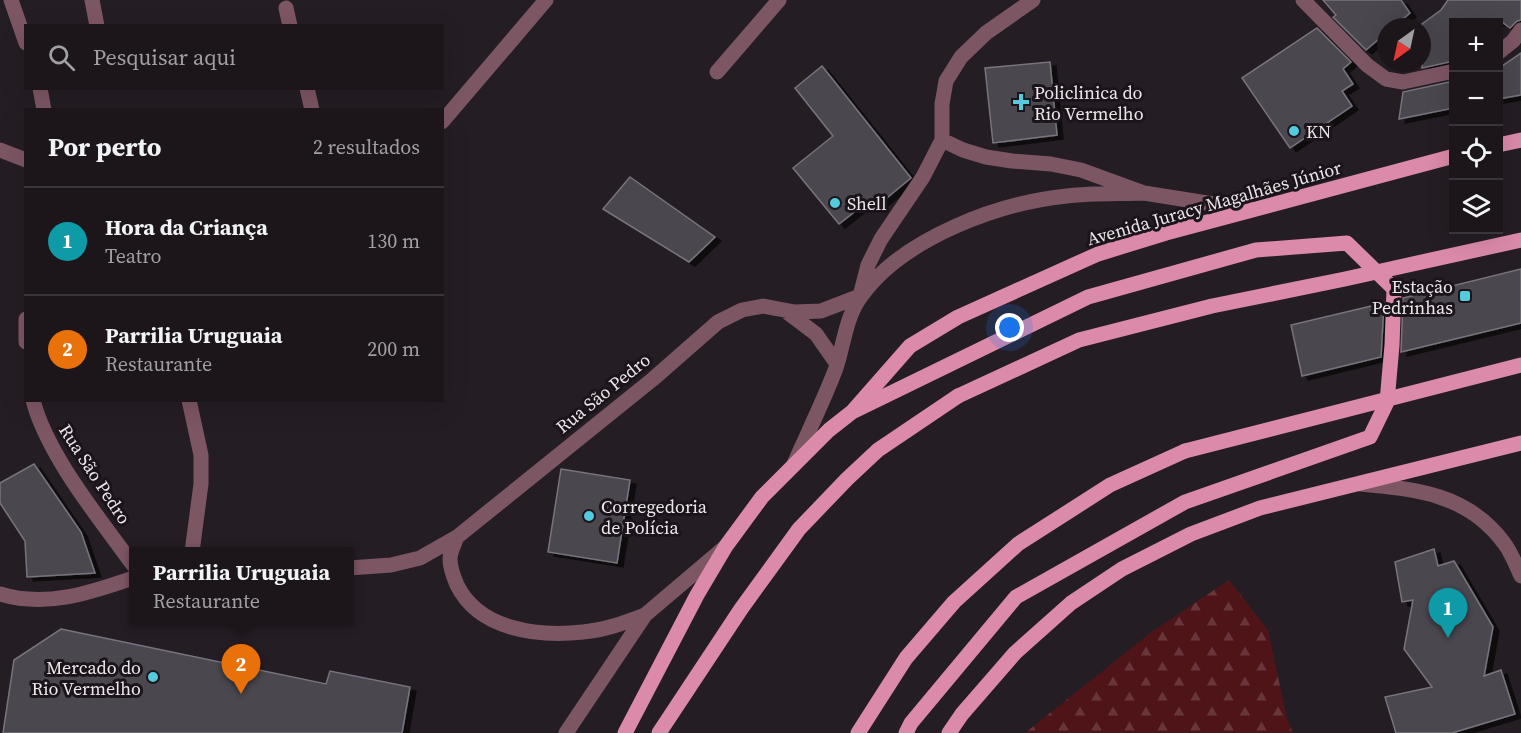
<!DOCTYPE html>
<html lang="pt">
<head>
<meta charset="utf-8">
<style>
	:root { --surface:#1c161b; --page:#292328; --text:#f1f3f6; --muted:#a09fa3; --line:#3a353a; --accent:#53cbdc }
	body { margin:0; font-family:"Source Serif 4",serif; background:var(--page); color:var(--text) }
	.controls { position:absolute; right:18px; top:18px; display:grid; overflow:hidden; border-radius:0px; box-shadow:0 6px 24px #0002 }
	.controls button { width:54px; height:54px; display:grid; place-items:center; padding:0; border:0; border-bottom:2px solid var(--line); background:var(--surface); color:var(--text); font:30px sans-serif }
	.compass { position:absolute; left:1377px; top:18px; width:54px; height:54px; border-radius:50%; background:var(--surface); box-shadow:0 6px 24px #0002; rotate:213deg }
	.you { position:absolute; left:1010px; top:328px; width:21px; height:21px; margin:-15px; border:4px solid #fff; border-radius:50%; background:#1a73e8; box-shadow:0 0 0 9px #1a73e833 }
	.badge { display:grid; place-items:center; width:39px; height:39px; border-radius:50%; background:var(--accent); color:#fff; font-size:20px; font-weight:700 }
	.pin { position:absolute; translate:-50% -50px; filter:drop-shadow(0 2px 3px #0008) }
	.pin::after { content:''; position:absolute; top:32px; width:21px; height:18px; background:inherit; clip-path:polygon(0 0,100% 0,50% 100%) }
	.popup { position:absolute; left:129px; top:547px; width:225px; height:78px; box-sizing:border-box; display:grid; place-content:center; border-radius:0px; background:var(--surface); filter:drop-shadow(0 2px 4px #0005); font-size:20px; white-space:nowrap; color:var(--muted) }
	.popup b { font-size:22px; color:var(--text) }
	.popup::after { content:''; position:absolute; left:50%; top:100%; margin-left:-12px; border:12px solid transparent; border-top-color:var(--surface) }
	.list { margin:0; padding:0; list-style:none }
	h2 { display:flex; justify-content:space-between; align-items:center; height:78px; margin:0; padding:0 24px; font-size:26px }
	h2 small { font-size:20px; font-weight:400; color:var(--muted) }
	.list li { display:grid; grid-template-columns:39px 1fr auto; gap:18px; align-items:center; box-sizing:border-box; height:108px; padding:0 24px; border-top:2px solid var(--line) }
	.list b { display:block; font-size:22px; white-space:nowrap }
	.list p { margin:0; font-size:20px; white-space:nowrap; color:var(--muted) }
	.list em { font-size:20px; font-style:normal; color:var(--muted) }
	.icon { flex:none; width:33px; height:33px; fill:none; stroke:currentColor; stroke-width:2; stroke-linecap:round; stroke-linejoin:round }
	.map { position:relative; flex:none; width:1521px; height:733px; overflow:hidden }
	.search { position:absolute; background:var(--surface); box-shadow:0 6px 24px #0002; left:24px; top:24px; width:420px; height:66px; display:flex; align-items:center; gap:15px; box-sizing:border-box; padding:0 21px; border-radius:0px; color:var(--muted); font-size:22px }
	.panel { position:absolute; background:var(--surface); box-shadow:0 6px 24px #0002; left:24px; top:108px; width:420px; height:294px; border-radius:0px }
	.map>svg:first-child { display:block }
</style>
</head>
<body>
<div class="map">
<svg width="1521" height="733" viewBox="0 0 1521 733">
	<defs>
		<pattern id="forest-firs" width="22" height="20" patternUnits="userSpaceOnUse" patternTransform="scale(1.5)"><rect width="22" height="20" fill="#4e1418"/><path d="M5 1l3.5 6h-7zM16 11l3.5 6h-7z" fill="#68363a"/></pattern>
		<filter id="shadow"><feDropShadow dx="6" dy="4" stdDeviation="0" flood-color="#0009"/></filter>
	</defs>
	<rect width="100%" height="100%" fill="#251d24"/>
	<path fill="url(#forest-firs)" d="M1229,580L1268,630L1287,719L1293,733H1025L1149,634Z"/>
	<path fill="#4b4650" stroke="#78737e" stroke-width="1.5" filter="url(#shadow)" d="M1323,0H1401L1410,13L1393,27H1386V33L1366,50L1333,17L1336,15Z
		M1448,0H1521V20L1517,21L1510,28L1502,22H1454V61L1422,68V24L1441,10Z
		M1317,28L1351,62L1343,69L1353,84L1342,91L1352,106L1290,148L1242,78Z
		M1521,53V95L1498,99V69Z
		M1050,62L1057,135L993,143L985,68Z
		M822,66L911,178L877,206L871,199L839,224L793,168L833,136L795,88Z
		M1454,81V108L1399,119L1403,92Z
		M630,177L715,237L689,262L603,209Z
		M1521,269V323L1401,352L1403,298Z
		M1384,303L1381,357L1302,376L1291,325Z
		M34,464L81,532L95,573L27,577L25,541L0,503V483Z
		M561,469L630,480L617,563L548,552Z
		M1434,549L1438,566L1454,561L1493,627L1484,676L1501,670L1515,714L1452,733H1396L1385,697L1432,687L1404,649L1413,600L1402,602L1395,562Z
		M61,629L326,684L330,671L410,687L402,733H3L14,660Z"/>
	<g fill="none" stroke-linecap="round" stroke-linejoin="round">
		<path stroke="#7d5664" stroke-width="15" d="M11,0L26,43
			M92,0L97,26
			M1303,0L1367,65L1386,79L1403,82L1454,71
			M286,8L290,26
			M1498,53L1513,41L1521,30
			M717,72L779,0
			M40,88L44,110
			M307,88L312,110
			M442,122L546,0
			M942,140L963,150L986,157L1012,161L1051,164L1081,170L1144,193L1251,210
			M0,150L26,160
			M787,312L816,334L837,364
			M26,319V342
			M33,400C47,455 100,519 133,565
			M189,400L201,455V484L192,552
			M794,464C808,432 824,400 836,368C844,344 846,315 862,295C904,238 998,203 1067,196C1092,193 1119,194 1144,193
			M1360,484C1416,489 1468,494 1504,543C1511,552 1516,565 1521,576
			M457,537C455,543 450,552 450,559C450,568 454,578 457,585C479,630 538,637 583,632C605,630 624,623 645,615
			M349,568L391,565L420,558L457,537L653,379L718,322L742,310L763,306L795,312L821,311L860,296L868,265L881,239L923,177L942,140V104L946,81L961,57L986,33L1033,0
			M0,594C45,608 90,593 133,578
			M566,733L645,615L724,548"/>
		<path stroke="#db8aa9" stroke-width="15" d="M1498,145L1521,140
			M852,412L1088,297L1256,250L1347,243L1394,289L1392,345L1387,402L1370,437L1185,502L1016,597L911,723L906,733
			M625,733L697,595L726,546L762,497L829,430L852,412L910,346L958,317L1098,254L1166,233L1454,156
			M659,733L741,609L799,529L847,479L878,450L958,396
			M858,733L906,658L954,602L1018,544L1110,485L1185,451
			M949,733L962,714L1015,653L1071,603L1122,569L1191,534L1260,508L1521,443"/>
		<path stroke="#db8aa9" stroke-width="15" d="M958,396L1079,340L1212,306L1345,279L1521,240
			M1185,451L1521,365"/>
	</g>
	<g fill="#53cbdc" stroke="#1c141b" stroke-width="2">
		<path d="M1018 93h6v6h6v6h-6v6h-6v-6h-6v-6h6z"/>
		<circle cx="1294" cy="131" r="6"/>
		<circle cx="835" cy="203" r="6"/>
		<rect x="1459" y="290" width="12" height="12" rx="3"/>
		<circle cx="589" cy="516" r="6"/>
		<circle cx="153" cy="677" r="6"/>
	</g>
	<g text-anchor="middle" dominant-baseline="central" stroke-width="6" stroke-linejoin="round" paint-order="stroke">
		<g font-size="18" fill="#ece7eb" stroke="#1c141b" text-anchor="start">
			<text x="1034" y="92">Policlinica do<tspan x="1034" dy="21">Rio Vermelho</tspan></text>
			<text x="1306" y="131">KN</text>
			<text x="847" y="203">Shell</text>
			<text x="1453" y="286" text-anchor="end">Estação<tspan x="1453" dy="21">Pedrinhas</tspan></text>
			<text x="601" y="506">Corregedoria<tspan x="601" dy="21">de Polícia</tspan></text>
			<text x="141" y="667" text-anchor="end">Mercado do<tspan x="141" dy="21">Rio Vermelho</tspan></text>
		</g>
		<g font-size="18" fill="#ece7eb" stroke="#1c141b">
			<text transform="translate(1214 203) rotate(-16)">Avenida Juracy Magalhães Júnior</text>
			<text transform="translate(603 393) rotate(-39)">Rua São Pedro</text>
			<text transform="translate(95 474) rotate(57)">Rua São Pedro</text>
		</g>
	</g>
</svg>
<div class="controls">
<button>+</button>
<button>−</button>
<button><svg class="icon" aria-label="locate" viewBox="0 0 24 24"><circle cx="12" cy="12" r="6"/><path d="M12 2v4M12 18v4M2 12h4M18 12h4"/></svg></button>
<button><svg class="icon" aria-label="layers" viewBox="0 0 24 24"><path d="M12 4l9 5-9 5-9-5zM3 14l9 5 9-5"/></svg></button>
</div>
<svg class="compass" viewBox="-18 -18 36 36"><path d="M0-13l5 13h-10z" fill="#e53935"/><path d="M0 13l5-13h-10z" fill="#a09fa3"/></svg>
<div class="you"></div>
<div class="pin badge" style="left:1448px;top:638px;background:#0f9aa8">1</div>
<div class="pin badge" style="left:241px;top:694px;background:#e8710a">2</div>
<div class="popup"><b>Parrilia Uruguaia</b>Restaurante</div>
<div class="search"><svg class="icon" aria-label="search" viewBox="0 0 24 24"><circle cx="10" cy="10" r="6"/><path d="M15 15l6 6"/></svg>Pesquisar aqui</div>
<section class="panel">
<h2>Por perto<small>2 resultados</small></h2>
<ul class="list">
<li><span class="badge" style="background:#0f9aa8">1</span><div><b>Hora da Criança</b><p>Teatro</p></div><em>130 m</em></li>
<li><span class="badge" style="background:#e8710a">2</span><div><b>Parrilia Uruguaia</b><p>Restaurante</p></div><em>200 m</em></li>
</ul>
</section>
</div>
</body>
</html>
